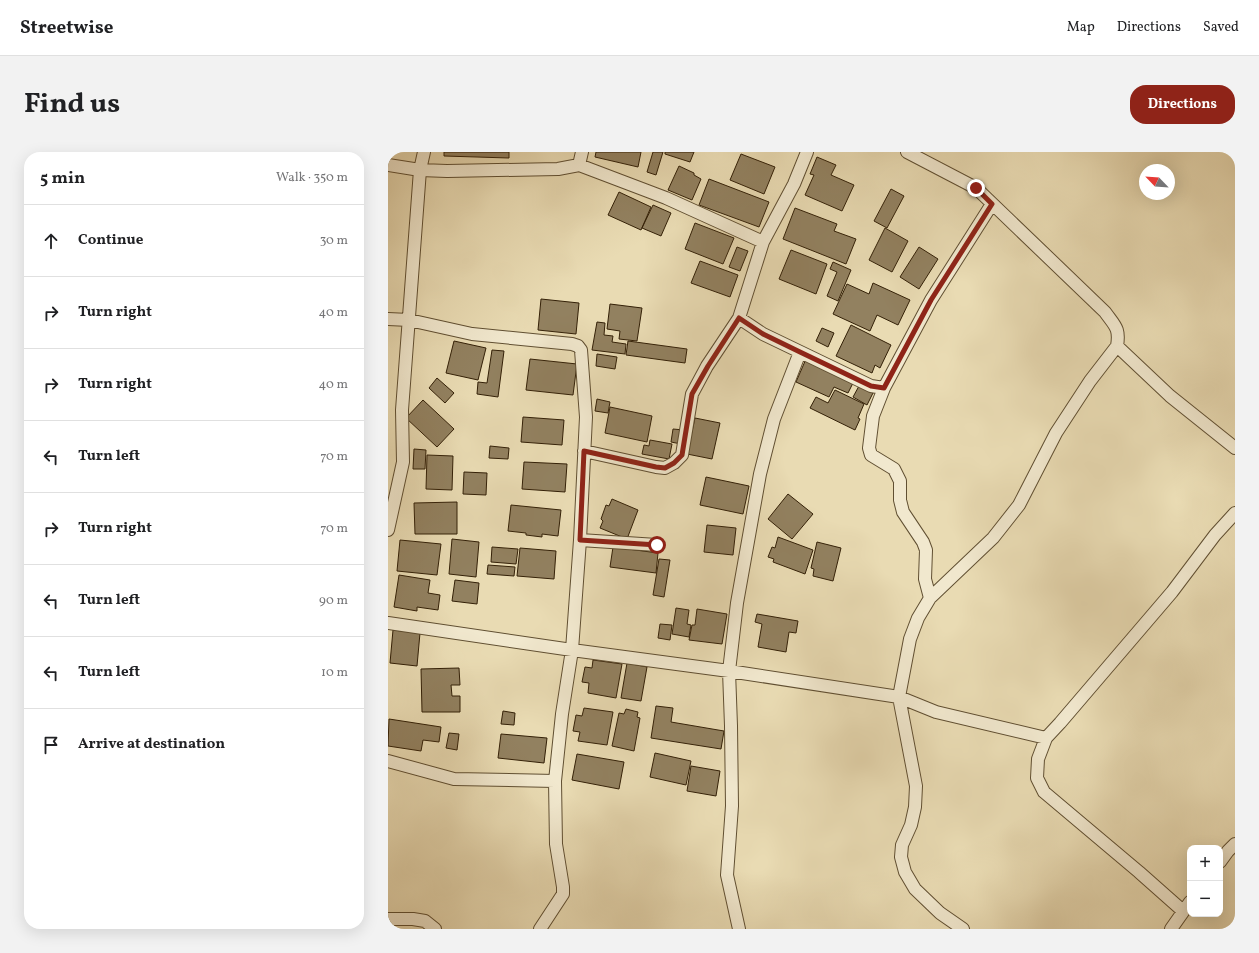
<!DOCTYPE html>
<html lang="en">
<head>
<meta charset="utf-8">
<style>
	:root { --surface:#fff; --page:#f2f2f2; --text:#202124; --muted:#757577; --line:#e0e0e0; --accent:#8f2418 }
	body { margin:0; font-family:Vollkorn,serif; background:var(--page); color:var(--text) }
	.controls { position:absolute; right:12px; bottom:12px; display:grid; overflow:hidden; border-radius:8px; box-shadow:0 4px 16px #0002 }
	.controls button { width:36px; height:36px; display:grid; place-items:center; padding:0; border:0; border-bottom:1px solid var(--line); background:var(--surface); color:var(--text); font:20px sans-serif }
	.compass { position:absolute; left:751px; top:12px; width:36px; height:36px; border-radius:50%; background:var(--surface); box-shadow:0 4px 16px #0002; rotate:295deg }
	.stop { position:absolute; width:12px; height:12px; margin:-9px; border:3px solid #8f2418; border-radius:50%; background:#fff }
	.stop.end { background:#8f2418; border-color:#fff; box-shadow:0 1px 4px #0008 }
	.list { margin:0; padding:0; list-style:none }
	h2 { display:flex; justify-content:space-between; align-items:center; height:52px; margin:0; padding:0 16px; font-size:17px }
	h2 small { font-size:13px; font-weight:400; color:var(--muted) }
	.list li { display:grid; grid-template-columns:26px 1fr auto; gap:12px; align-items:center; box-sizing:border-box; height:72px; padding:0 16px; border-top:1px solid var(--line) }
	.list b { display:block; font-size:15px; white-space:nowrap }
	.list em { font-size:13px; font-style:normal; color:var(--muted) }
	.icon { flex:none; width:22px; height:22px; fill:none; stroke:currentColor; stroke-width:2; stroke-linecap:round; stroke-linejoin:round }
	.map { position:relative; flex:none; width:847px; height:777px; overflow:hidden; border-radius:16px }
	header { display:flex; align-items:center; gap:24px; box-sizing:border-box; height:56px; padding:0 20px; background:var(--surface); border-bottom:1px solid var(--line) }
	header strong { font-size:19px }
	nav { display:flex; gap:22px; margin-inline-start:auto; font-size:14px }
	.intro { display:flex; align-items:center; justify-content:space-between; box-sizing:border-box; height:96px; padding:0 24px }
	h1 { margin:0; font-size:28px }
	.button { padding:10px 18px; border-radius:16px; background:var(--accent); color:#fff; font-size:14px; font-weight:700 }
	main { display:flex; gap:24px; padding:0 24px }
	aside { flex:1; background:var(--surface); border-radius:16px; box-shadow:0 4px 16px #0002 }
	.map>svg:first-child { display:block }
</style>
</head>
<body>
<header>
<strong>Streetwise</strong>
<nav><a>Map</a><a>Directions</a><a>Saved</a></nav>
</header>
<div class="intro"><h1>Find us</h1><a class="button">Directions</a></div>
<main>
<aside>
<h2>5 min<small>Walk · 350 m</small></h2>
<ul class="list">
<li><svg class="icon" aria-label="ahead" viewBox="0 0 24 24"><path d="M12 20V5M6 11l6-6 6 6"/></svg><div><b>Continue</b></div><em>30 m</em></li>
<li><svg class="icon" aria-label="right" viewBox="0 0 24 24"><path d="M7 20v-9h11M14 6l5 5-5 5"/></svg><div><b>Turn right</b></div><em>40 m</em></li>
<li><svg class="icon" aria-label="right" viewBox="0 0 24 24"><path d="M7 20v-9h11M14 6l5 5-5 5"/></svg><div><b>Turn right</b></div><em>40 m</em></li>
<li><svg class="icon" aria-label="left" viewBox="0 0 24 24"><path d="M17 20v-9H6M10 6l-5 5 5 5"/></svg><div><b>Turn left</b></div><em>70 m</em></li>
<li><svg class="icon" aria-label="right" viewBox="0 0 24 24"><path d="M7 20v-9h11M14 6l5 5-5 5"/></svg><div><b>Turn right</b></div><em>70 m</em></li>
<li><svg class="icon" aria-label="left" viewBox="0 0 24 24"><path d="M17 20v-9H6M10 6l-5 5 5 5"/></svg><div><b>Turn left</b></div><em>90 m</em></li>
<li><svg class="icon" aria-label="left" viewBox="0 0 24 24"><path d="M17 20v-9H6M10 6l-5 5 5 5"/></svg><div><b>Turn left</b></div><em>10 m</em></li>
<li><svg class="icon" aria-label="arrive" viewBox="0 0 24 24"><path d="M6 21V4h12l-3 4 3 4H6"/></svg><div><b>Arrive at destination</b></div></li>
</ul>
</aside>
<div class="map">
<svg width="847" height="777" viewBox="0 0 847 777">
	<rect width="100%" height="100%" fill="#e9dbb3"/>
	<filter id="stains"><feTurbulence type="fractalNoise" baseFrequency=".005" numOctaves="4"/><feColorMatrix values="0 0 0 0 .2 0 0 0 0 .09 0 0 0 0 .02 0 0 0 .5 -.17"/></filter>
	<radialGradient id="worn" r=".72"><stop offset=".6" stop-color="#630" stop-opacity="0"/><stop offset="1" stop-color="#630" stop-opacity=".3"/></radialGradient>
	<path fill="#928160" stroke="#332007" d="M56,0H121V6L56,4Z
		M208,0H253L250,15L207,5Z
		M265,0H275L268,23L259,20Z
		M277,0H306L302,10L277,2Z
		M353,2L387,15L376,42L342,28Z
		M429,5L448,13L443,23L466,33L454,59L417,43L426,23L422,22Z
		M291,14L306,21V23L313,27L304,48L280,38Z
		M321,27L381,50L371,75L311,53Z
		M503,37L516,44L499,76L486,69Z
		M231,40L263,55L253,78L220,63Z
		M265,53L283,61L273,84L254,76Z
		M407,56L449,72L446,79L468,87L458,112L395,87Z
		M307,71L346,86L335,112L297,97Z
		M497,76L520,89L504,120L481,108Z
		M349,95L360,99L352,119L341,115Z
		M531,95L550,107L531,137L512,125Z
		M403,98L439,112L428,142L391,127Z
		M312,109L350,123L342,145L303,131Z
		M445,110L463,118L450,149L439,144L449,120L442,117Z
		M485,131L522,148L510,173L489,163L482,179L445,162L459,132L481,142Z
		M153,147L191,151L188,182L150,178Z
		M222,152L254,156L249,189L231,187L232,179L219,177Z
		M209,170L217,171L216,183L225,184L224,190L238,192L237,202L204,198Z
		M463,173L503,193L492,216L487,213L484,221L448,204Z
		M434,176L446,181L440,195L428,189Z
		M66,189L98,196L90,228L58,221Z
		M240,189L299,197L297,211L238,203Z
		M104,198L116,199L110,245L89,242L90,230L99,231Z
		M209,202L229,205L227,217L208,214Z
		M142,207L189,212L185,243L138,238Z
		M418,207L466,229L460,241L446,235L441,245L408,230Z
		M49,226L66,241L57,251L41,236Z
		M471,234L485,241L479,253L465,245Z
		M447,238L476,252L470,266L472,267L467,278L422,256L428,245L440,251Z
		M209,247L222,250L220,261L207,259Z
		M35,248L66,277L49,295L18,266Z
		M222,255L264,264L259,290L217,281Z
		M135,265L176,268L174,293L133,290Z
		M307,266L332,271L324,307L299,302Z
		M285,277L296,278L293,292L283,290Z
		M262,288L284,292L281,307L254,302L256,293L261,294Z
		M102,294L121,296L120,307L101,306Z
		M26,297L38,298L37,317H25Z
		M39,303L65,304L64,338L38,337Z
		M136,310L179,312L177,340L134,337Z
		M76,320L99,321L98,343L75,342Z
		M318,325L361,334L355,362L312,353Z
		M400,342L425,362L404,387L380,367Z
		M224,347L250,358L239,387L212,376L215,369L213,367L218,353L221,354Z
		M69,350V382H27L26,351Z
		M123,353L173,358L170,384L154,382V385L138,383V381L120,379Z
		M319,373L348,376L345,403L316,400Z
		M390,385L425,398L417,422L385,410L386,407L380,405L384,395L387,396Z
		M64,387L91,390L88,425L61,422Z
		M12,388L53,392L49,423L9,419Z
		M429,390L453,396L445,429L425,424L426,417L423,416Z
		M104,395L130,397L128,412L103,410Z
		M225,395L270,401L268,421L222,415Z
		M132,396L168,399L166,427L129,424Z
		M271,407L282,408L276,445L265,443Z
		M100,413L127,415L126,424L99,422Z
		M11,423L42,428L40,441L52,443L50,458L29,455V459L6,455Z
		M67,428L91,431L89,452L64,449Z
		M288,456L301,458L299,472L303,473L301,485L284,482Z
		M309,457L339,462L334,492L301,488L304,473H307Z
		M369,462L410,469L408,481L401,480L398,500L370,495L374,472L367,470Z
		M272,472L284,473L282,488L270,486Z
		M5,478L32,481L29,514L2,511Z
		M205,508L234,512L228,546L200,541L201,531L194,530L197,515L204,516Z
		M239,511L259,515L253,549L233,546Z
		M71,516L72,533H63L64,544H72V560H34L33,517Z
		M268,554L285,556L283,570L336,579L333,597L263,586Z
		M196,556L225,560L219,593L190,589L192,580L185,579L188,563L194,564Z
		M238,557L250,560L249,565L252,566L246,599L224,594L231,561L236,562Z
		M115,559L127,561L126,573L113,572Z
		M1,567L53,575L51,590L35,588L33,599L0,594Z
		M61,581L71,582L69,598L58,596Z
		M113,582L159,586L156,611L110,606Z
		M267,601L303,609L298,633L262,625Z
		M189,602L236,610L231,637L184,628Z
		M303,614L332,619L328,644L299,639Z"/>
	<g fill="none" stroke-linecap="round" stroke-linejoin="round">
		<g stroke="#604f32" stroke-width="14">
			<path id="minor" d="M419,0L406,32L375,90L351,166L375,182L483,234L496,236
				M519,0L588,36L717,160C727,174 732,176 729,194L782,244L847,296
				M0,13L32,18L59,19L170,17L191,13L278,46L375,90
				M191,13L194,0
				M0,167L21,168L84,182L184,192L190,194L193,198L198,265L192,388L184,498L174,562L167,629L168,692L175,735V742L152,777
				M196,299L268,315L277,316L286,311L294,303L304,242L319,214L351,166
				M0,378L15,310L14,258L32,18L36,0
				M192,388L269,393
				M542,446L537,427L538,398L535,390L515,360L512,348V329L506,317L483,303L481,296L485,264L496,236L543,148L604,52
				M0,471L184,498L341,519L511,545L548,560L658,586
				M0,609L66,627L167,629
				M832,710L840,699L847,692
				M795,759L751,720L656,640L649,626L650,607L658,586L672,571L784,440L827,383L847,361
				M0,767H25L37,769L47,777
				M351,777L339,723L344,654L343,574L341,519L349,451L372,322L386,267L412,200
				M575,777L552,761L527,737L517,720L513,705L514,693L523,673L527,655L528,634L511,545L522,487L530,466L542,446L605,386L631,353L668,281L702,229L729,194
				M783,777L802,750"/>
		</g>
		<use href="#minor" stroke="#f1e8ce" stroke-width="12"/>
	</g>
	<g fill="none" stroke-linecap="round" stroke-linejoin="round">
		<path stroke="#8f2418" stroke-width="5" d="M269,393L192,388L196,299L268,315L277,316L286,311L294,303L304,242L320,214L351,166L375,182L412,200L483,234L496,236L543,148L604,52L588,36"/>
	</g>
	<rect width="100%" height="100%" filter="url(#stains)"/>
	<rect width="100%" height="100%" fill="url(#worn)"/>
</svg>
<div class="controls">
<button>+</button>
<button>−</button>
</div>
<svg class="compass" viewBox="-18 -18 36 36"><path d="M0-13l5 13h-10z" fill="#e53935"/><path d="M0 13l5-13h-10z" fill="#757577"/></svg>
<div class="stop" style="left:269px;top:393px"></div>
<div class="stop end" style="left:588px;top:36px"></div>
</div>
</main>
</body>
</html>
